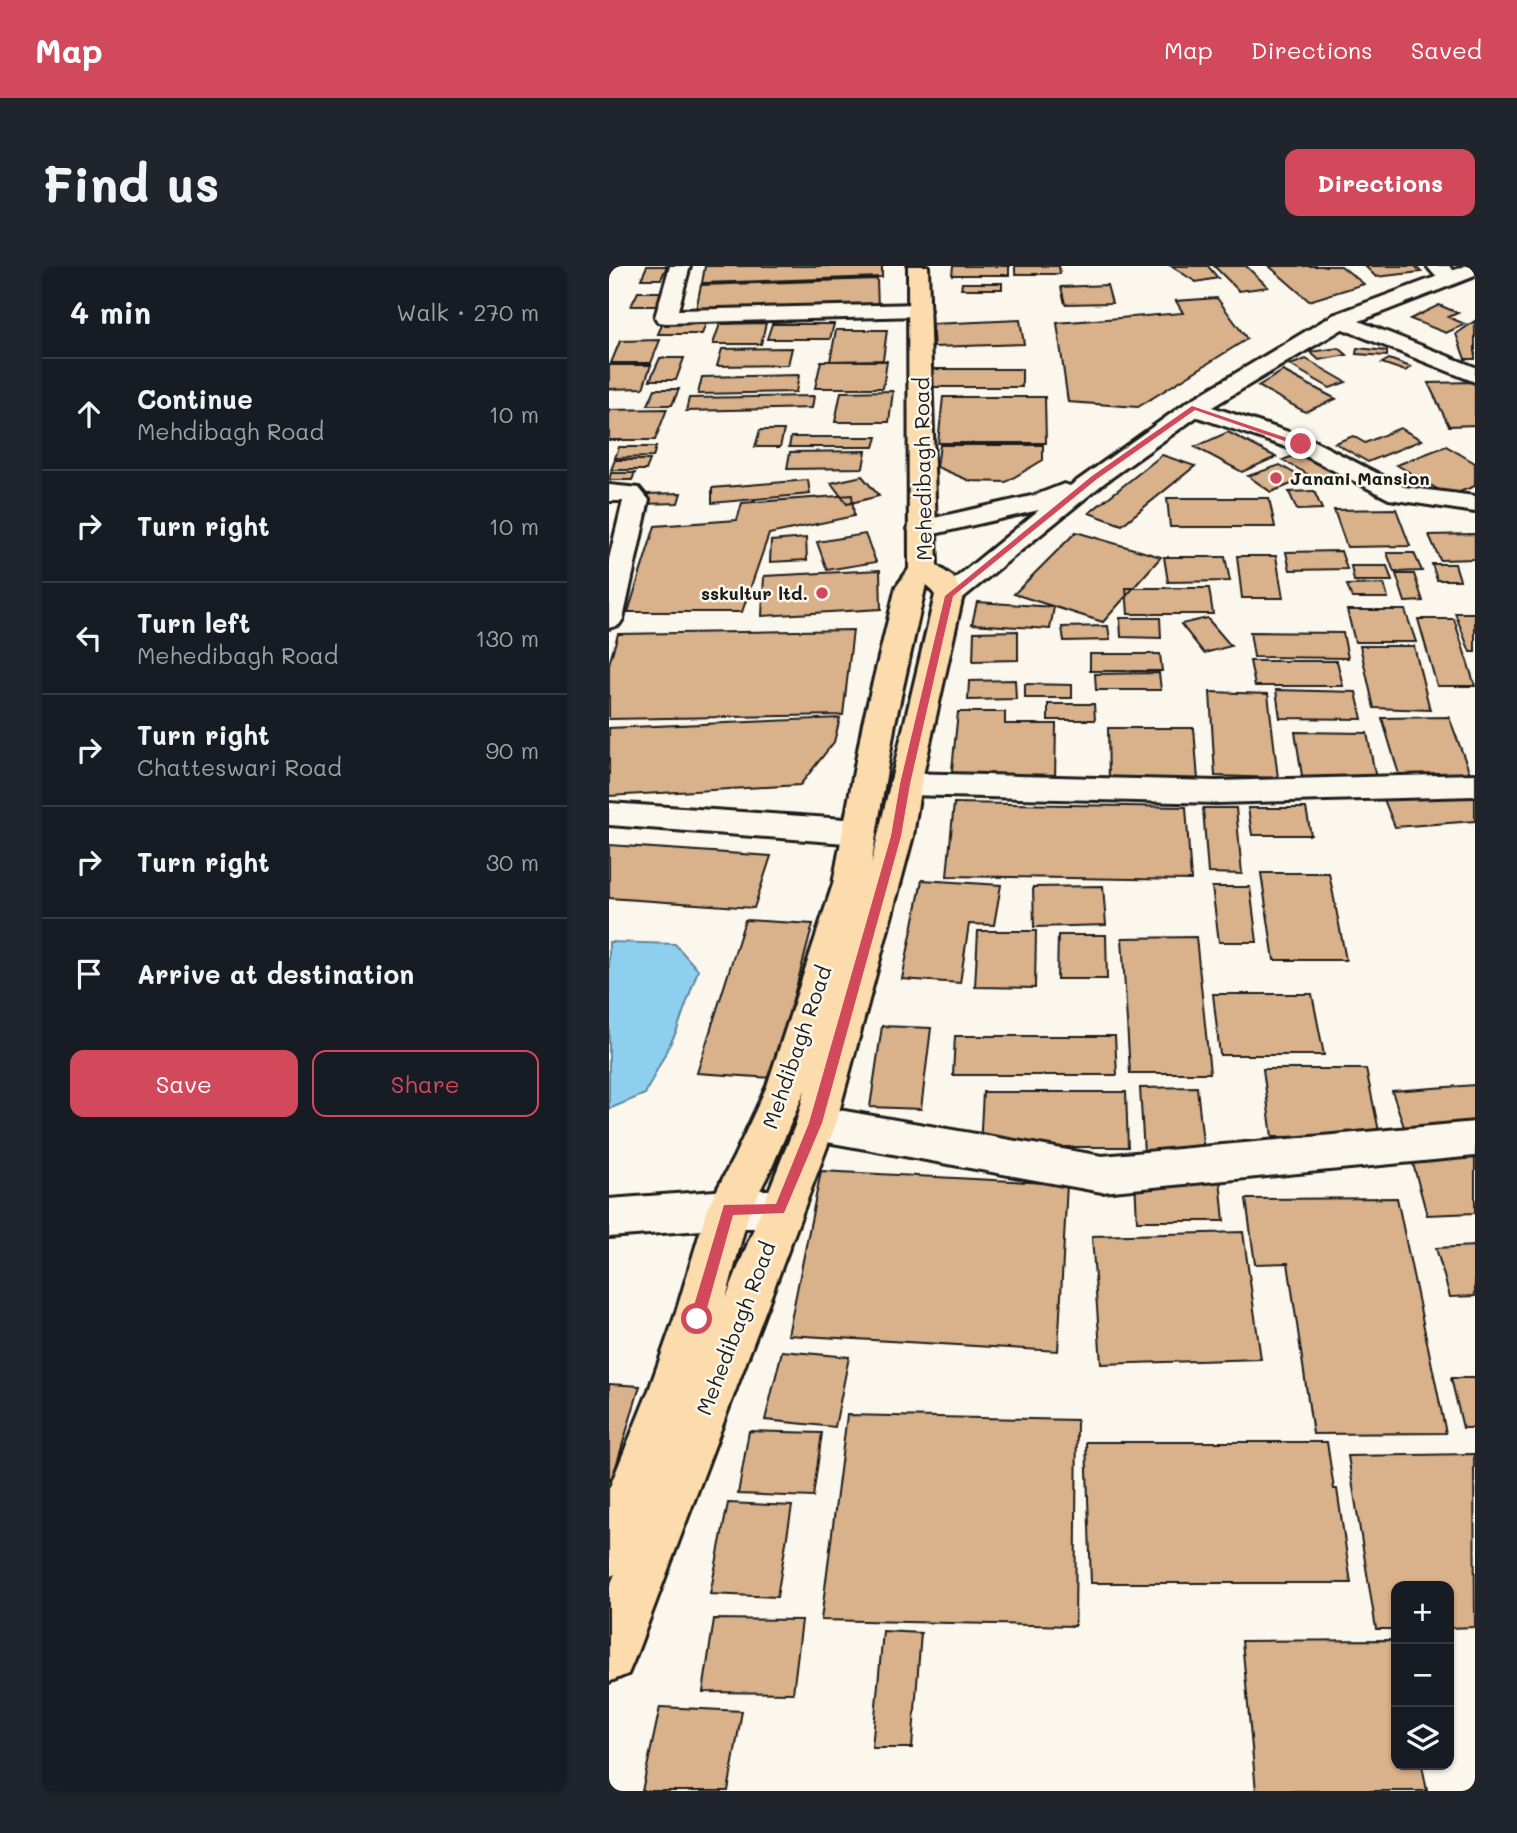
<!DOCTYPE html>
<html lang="en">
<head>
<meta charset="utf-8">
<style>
	:root { --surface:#171b24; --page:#20242c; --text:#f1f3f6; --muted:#9ea1a6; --line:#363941; --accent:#d1495b }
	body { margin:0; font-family:Mali,sans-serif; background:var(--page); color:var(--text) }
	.controls { position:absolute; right:21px; bottom:21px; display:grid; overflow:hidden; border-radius:14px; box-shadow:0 2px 5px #0004 }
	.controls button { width:63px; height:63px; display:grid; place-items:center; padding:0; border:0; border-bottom:2px solid var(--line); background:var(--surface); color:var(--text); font:35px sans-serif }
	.stop { position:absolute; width:21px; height:21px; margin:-16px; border:5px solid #d1495b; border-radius:50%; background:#fff }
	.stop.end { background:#d1495b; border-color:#fff; box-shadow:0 2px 7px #0008 }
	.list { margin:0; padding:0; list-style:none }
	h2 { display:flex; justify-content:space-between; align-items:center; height:91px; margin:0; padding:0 28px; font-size:30px }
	h2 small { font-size:23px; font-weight:400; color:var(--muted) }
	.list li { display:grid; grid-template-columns:46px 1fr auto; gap:21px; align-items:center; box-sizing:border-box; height:112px; padding:0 28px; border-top:2px solid var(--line) }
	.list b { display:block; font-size:26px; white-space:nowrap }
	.list p { margin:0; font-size:23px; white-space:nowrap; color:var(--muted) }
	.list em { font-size:23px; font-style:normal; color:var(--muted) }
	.actions { display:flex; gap:14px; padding:21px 28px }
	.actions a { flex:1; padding:16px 0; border:2px solid var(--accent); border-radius:14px; text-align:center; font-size:24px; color:var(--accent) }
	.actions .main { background:var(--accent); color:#fff }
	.icon { flex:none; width:38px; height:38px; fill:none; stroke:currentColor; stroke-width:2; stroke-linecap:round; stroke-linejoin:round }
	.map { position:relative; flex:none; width:866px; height:1525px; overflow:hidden; border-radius:14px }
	header { display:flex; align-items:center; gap:42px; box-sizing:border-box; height:98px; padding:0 35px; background:var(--accent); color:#fff }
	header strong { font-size:33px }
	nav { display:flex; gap:38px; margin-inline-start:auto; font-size:24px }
	.intro { display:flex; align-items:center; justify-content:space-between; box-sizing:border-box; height:168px; padding:0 42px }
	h1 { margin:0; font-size:49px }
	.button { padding:18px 32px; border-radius:14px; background:var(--accent); color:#fff; font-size:24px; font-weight:700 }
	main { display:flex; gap:42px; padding:0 42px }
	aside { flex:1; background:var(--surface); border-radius:14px; box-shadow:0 2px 5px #0004 }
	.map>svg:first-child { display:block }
</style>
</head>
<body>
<header>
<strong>Map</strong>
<nav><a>Map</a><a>Directions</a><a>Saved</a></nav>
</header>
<div class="intro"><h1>Find us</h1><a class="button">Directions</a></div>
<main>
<aside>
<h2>4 min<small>Walk · 270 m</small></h2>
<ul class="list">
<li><svg class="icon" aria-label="ahead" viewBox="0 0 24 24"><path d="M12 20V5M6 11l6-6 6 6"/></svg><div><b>Continue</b><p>Mehdibagh Road</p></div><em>10 m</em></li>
<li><svg class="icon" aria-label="right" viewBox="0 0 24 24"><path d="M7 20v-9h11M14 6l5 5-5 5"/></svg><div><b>Turn right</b></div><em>10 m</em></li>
<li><svg class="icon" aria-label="left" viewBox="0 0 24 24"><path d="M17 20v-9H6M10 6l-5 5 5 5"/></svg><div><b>Turn left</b><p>Mehedibagh Road</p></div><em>130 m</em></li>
<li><svg class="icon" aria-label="right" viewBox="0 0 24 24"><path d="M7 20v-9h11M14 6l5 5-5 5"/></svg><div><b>Turn right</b><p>Chatteswari Road</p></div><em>90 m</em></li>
<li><svg class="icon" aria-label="right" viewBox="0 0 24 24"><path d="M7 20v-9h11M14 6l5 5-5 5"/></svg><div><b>Turn right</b></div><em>30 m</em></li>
<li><svg class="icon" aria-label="arrive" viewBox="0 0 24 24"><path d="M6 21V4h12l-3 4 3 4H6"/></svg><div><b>Arrive at destination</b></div></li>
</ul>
<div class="actions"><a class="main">Save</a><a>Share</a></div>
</aside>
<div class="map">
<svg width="866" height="1525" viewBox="0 0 866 1525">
	<rect width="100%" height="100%" fill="#fbf7ec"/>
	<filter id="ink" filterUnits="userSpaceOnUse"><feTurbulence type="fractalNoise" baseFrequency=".0143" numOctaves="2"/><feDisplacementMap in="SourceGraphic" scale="14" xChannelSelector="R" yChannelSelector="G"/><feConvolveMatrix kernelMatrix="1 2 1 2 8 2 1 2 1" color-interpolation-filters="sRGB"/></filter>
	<g filter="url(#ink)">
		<path fill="#8ecff0" stroke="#60879b" stroke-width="2" d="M0,676L66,678L89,704L68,764L36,828L0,843Z"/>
		<path fill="#d9b18a" stroke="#1c1c1c" stroke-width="2" d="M38,0H58L52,13H32Z
			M96,0H273V11L93,17Z
			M344,0H400V9H343Z
			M406,0H450L451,8H406Z
			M562,0H599L609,12L587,16Z
			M605,0H637L659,21L630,25Z
			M660,0H732L755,18L700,35Z
			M756,0H806L812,6L767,11Z
			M268,13L269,42L86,48L92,19Z
			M353,17H393V23H352Z
			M498,19L503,37L456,38L452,21Z
			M29,26H58L52,40H22Z
			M608,32L638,73L529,141L459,136L448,57L574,47L567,35Z
			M830,39L849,47L839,51L856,58L837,67L801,53Z
			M56,52H99L93,68H49Z
			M411,54L415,78L325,81L323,58Z
			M866,55V93H856L847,68Z
			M157,57L152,78H104L111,58Z
			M163,58H225L221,73H158Z
			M227,64H278L274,94L221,95Z
			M51,74L42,97H2L11,75Z
			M183,82L179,99L108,100L113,83Z
			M730,82L738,89L710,94L701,86Z
			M748,82L778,85V90L747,88Z
			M51,92H75L67,114H41Z
			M697,93L737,116L721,122L681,99Z
			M780,93L802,101L796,105L773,97Z
			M212,95H278L274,122H206Z
			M0,99H42L34,122L0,123Z
			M321,103H413V121H319Z
			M674,105L727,133L696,146L649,120Z
			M190,109L187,126L89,128L93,111Z
			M866,116V159L840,160L819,117Z
			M46,123H70L63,139H39Z
			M284,125L280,156H226L232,126Z
			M205,130L203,142L77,145L80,132Z
			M334,131H436L437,177H329Z
			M58,143L46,174H0V144Z
			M791,162L813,174L759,196L726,177L744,170L756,177Z
			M151,164H175L171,181H146Z
			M619,166L667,191L633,206L586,181Z
			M182,171H268L265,181H180Z
			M331,179H434V194L397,216L361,215L328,201Z
			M837,180L866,197V220L840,230L788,199Z
			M10,181H47L44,191L6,192Z
			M257,185L254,202L178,203L181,186Z
			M694,186L739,211L719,220L674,194Z
			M553,189L586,200L513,259L480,247Z
			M6,194H41L37,204H2Z
			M671,199L695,213L662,226L639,210Z
			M2,207H26L23,214H0Z
			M253,210L270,230L238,238L222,217Z
			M199,214L201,228L103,237V222Z
			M705,225L713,243L688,244L680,226Z
			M72,227L69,237L32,238L36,228Z
			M243,229L245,250L160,268L133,346H19L46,260L128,254L133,237Z
			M558,232H660L666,261H561Z
			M787,243L801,280L738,281L725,244Z
			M467,266L552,291L494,356L405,328Z
			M256,268L267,296L218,304L208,276Z
			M866,268V293L831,294L820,269Z
			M197,272L198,294L161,296L162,275Z
			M732,285L738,303L681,304L677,286Z
			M778,287H805L813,305L785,306Z
			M628,290H667L674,332H633Z
			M555,291H616L621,315L559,316Z
			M823,298H846L851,314H828Z
			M742,300H778L783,315H745Z
			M271,304L272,343L153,350L155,310Z
			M787,308H805L814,335L796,336Z
			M775,318L779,332H743L738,319Z
			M517,322H600L604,348H519Z
			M368,336L445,341L441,363L363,358Z
			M738,344H796L807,376H746Z
			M846,347H866V386H861Z
			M511,352H551L552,372L512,371Z
			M598,352L622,380L595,387L572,358Z
			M809,353H845L866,420H828Z
			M499,360L501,374L455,375L453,361Z
			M244,364L234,449L0,453V398L9,368Z
			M409,365V394L364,395L365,366Z
			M641,366L734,367L739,392L645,391Z
			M751,380H805L821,444L765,442Z
			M481,388H551L553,405H481Z
			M641,395H728L734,420H646Z
			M550,407L552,424H487L486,408Z
			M406,414L407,433L359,434L360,415Z
			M416,418L463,419V432H416Z
			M667,424L747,426L753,453L671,452Z
			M601,426L659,428L669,512L606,510Z
			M439,438H485L486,454H439Z
			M349,446H396V458H447L446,514L342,513Z
			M840,451L862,510L791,512L773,452Z
			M231,452L225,476L191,519L0,530V462Z
			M499,462H585L589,514L500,513Z
			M686,466L758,467L768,518L694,516Z
			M866,524V555L786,561L774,531Z
			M345,537L577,541L582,614L338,610Z
			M594,542H627L633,608L599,607Z
			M639,542H697L702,569H643Z
			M0,579L162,590L145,642L0,632Z
			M652,607H720L737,694H665Z
			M313,614L392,619L385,659L360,658L351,717L293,713Z
			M494,620L497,659L425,661L424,621Z
			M603,621H641L648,676H610Z
			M136,654L204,658L163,812L88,807Z
			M369,665H427L426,722L366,721Z
			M449,669H497L498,713H448Z
			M587,671L601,807H521L513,672Z
			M604,728H703L715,789H611Z
			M273,760L322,762L312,843L261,841Z
			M346,770H506L508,809H344Z
			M654,803H757L771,870L663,871Z
			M866,819V858L796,864L783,825Z
			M588,821L595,887H535L531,822Z
			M374,826H517L519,881H371Z
			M866,892V947L818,949L803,894Z
			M212,905L458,918L449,1085L179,1069Z
			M526,913H611L615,955H528Z
			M788,932L837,1167L704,1168L679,997L646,998L637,933Z
			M634,966L652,1093L492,1098L483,970Z
			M866,980V1030L841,1031L827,982Z
			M173,1085L240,1091L226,1161L156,1154Z
			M842,1112H866V1162H854Z
			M0,1118L31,1120L0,1224Z
			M238,1149L468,1154L466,1360L212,1354Z
			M140,1165L213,1167L204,1231L129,1228Z
			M477,1176H718L725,1223H728L742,1317H482Z
			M865,1188L866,1361L840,1362V1320H787V1363H767L739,1190Z
			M119,1237L183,1240L168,1331L101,1328Z
			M105,1353L193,1354L184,1427L94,1426Z
			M274,1365L312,1367L303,1482H263Z
			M787,1374V1499H813L818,1525H647L633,1375Z
			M51,1441L133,1445L119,1525H33Z"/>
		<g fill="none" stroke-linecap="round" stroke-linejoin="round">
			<g stroke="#1c1c1c" stroke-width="6">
				<path id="street" d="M61,0H81L69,44L310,38L317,40L321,44L317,48L310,50L57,57L49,56L46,51Z
					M818,0H840L852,12L849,16C836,20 826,11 818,0Z
					M732,48L866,101V116L724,59L721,54L724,49Z
					M585,135L701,173L795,221L866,230V246L780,233L683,183L577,147L573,142L577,137Z
					M0,219L30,222L40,234L14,353L10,359L0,362V293L14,235H0Z
					M296,507L608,515L866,508V530L608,537L296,529L284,526L280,518L284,510Z
					M0,537L250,554L262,558L267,566L262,574L250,578L0,559Z
					M207,840L493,890L866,856V890L493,926L207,874L193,869L187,857L193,845Z
					M119,924H171L186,930L192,943L186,956L171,962H119L0,971V933Z"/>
			</g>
			<g stroke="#1c1c1c" stroke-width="6">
				<path id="secondary" d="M856,0H866V10L740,59L593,147L495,217L350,335L340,337L330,335L326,329L430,244L312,271L303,269L299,263L303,257L427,229L455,218L461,220L577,137L724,49Z"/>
			</g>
			<g stroke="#1c1c1c" stroke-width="6">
				<path id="primary" d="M299,0H319L328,300L344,311L354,329L312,518L304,570L227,857L27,1389L19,1408L0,1416V1322L6,1308L0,1311V1223L40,1124L65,1053L98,943L125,891L158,820L224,618L254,457L287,321L300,303ZM317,318L326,329L262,599L286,457ZM196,824L187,857L117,1032L140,946L163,901Z"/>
			</g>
			<use href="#street" fill="#fbf7ec" fill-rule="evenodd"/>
			<use href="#secondary" fill="#fbf7ec" fill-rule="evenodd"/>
			<use href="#primary" fill="#fcdcac" fill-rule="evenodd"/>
		</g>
	</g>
	<path fill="#d1495b" d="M583,140L696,178L690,180L586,144L488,213L344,330L301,518L292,570L213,857L175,947L124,949L95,1053L93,1057H83L81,1053L115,939L167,938L200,857L282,570L291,518L336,330L483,210Z"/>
	<g fill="#d1495b" stroke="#fbf7ec" stroke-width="2.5">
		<circle cx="667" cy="212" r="7"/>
		<circle cx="213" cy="327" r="7"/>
	</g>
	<g text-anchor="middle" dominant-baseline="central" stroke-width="5" stroke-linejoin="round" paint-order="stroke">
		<g font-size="18" font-weight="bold" fill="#1c1c1c" stroke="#fbf7ec" text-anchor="start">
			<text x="681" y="212">Janani Mansion</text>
			<text x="199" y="327" text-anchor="end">sskultur ltd.</text>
		</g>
		<g font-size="21" fill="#1c1c1c" stroke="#fbf7ec">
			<text transform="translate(313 203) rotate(-91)">Mehedibagh Road</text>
			<text transform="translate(187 781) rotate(-71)">Mehdibagh Road</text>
			<text transform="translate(126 1062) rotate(-69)">Mehedibagh Road</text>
		</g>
	</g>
</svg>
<div class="controls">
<button>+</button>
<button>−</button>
<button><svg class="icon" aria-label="layers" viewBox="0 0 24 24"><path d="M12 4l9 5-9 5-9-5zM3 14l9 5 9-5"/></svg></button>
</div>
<div class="stop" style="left:88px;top:1053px"></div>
<div class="stop end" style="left:692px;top:178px"></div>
</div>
</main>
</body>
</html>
